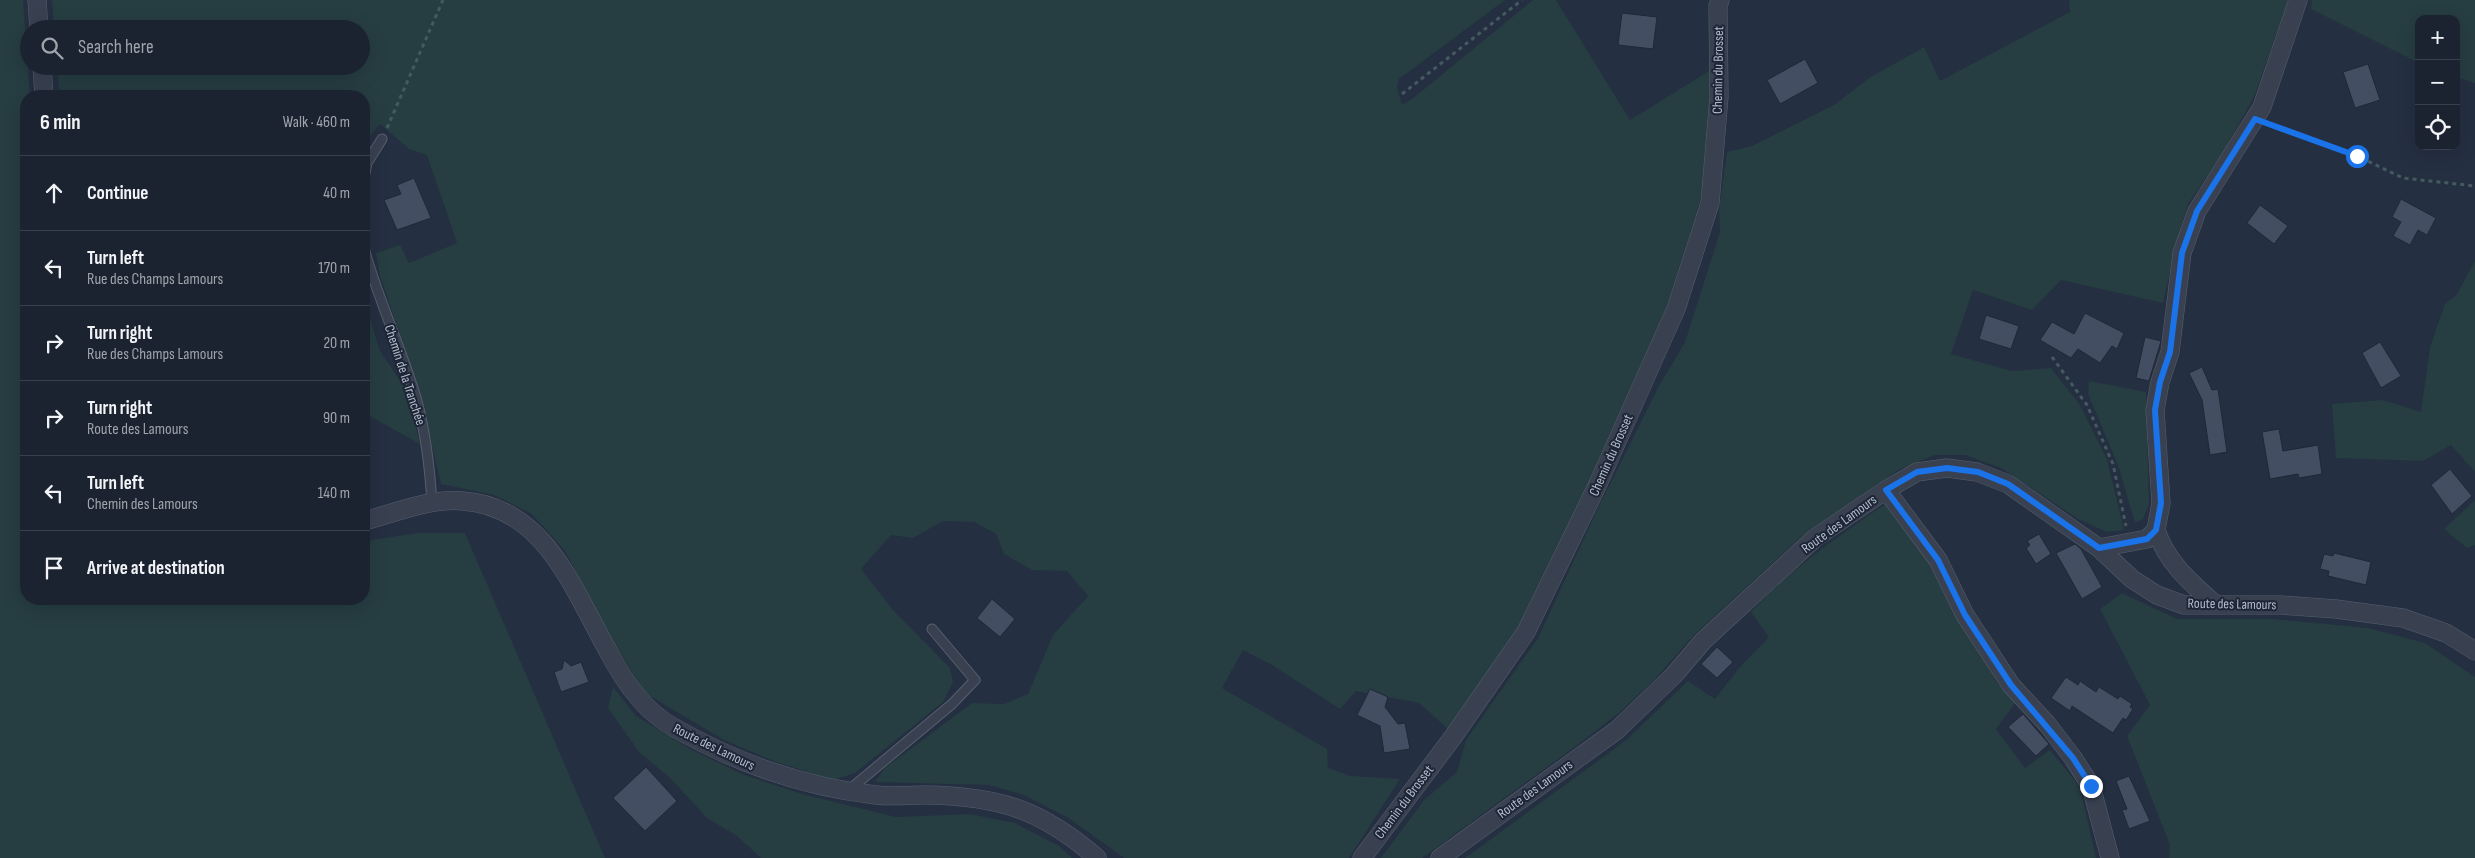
<!DOCTYPE html>
<html lang="en">
<head>
<meta charset="utf-8">
<style>
	:root { --surface:#1b2331; --page:#282f3d; --text:#f1f3f6; --muted:#a0a4ab; --line:#39404d }
	body { margin:0; font-family:"Sofia Sans Condensed",sans-serif; background:var(--page); color:var(--text) }
	.controls { position:absolute; right:15px; top:15px; display:grid; overflow:hidden; border-radius:10px; box-shadow:0 5px 20px #0002 }
	.controls button { width:45px; height:45px; display:grid; place-items:center; padding:0; border:0; border-bottom:1px solid var(--line); background:var(--surface); color:var(--text); font:25px sans-serif }
	.stop { position:absolute; width:15px; height:15px; margin:-11px; border:4px solid #1a73e8; border-radius:50%; background:#fff }
	.stop.end { background:#1a73e8; border-color:#fff; box-shadow:0 1px 5px #0008 }
	.list { margin:0; padding:0; list-style:none }
	h2 { display:flex; justify-content:space-between; align-items:center; height:65px; margin:0; padding:0 20px; font-size:21px }
	h2 small { font-size:16px; font-weight:400; color:var(--muted) }
	.list li { display:grid; grid-template-columns:32px 1fr auto; gap:15px; align-items:center; box-sizing:border-box; height:75px; padding:0 20px; border-top:1px solid var(--line) }
	.list b { display:block; font-size:19px; white-space:nowrap }
	.list p { margin:0; font-size:16px; white-space:nowrap; color:var(--muted) }
	.list em { font-size:16px; font-style:normal; color:var(--muted) }
	.icon { flex:none; width:28px; height:28px; fill:none; stroke:currentColor; stroke-width:2; stroke-linecap:round; stroke-linejoin:round }
	.map { position:relative; flex:none; width:2475px; height:858px; overflow:hidden }
	.search { position:absolute; background:var(--surface); box-shadow:0 5px 20px #0002; left:20px; top:20px; width:350px; height:55px; display:flex; align-items:center; gap:12px; box-sizing:border-box; padding:0 18px; border-radius:28px; color:var(--muted); font-size:19px }
	.panel { position:absolute; background:var(--surface); box-shadow:0 5px 20px #0002; left:20px; top:90px; width:350px; height:515px; border-radius:20px }
	.map>svg:first-child { display:block }
</style>
</head>
<body>
<div class="map">
<svg width="2475" height="858" viewBox="0 0 2475 858">
	<rect width="100%" height="100%" fill="#242f41"/>
	<path fill="#263d42" d="M0,0H23L30,96H26V599H364V541L418,533H465L605,858H0Z
		M52,0H1505L1399,79L1397,87L1402,105L1412,99L1533,0H1556L1630,120L1709,71L1712,95L1701,198L1659,331L1556,558L1516,633L1448,729L1419,703L1356,691L1340,709L1272,665L1243,650L1222,688L1327,749L1328,768L1351,776L1400,779L1349,858H1124L1070,819L1024,795L989,785L875,782L885,768L972,703L1004,704L1028,694L1053,635L1088,596L1067,571L1032,570L1004,554L996,534L974,522L943,521L913,538L891,535L861,569L893,610L950,668L953,682L943,702L855,773L833,780L776,762L724,740L645,693L607,632L565,551L532,514L494,495L441,484L419,389L380,276L376,253L400,245L409,263L457,243L427,155L409,149L380,124L364,143V96H60L57,66H361V29H54Z
		M2069,0H2288L2255,95L2222,154L2188,204L2178,237L2163,303L2061,280L2032,310L1973,290L1951,354L2012,371L2051,368L2080,405L2107,459L2124,530L2107,532L2078,519L2001,468L1965,455H1935L1900,469L1802,536L1694,635L1655,679L1619,713L1576,746L1422,858H1381L1424,800L1457,772L1466,740L1538,638L1599,506L1659,386L1685,342L1720,232L1719,210L1727,152L1752,146L1834,105L1869,78L1924,47L1940,81L2070,12Z
		M2312,0H2475V83L2456,77V19H2419V63L2311,9Z
		M2475,261V472L2451,445L2423,461L2336,458L2332,404L2383,400L2421,412L2430,347L2445,304L2457,294Z
		M364,299L380,351L407,391L420,444L364,413Z
		M2089,381L2146,392L2149,504L2143,519L2135,523L2119,468L2088,394Z
		M2475,500V545L2467,548L2444,529Z
		M1887,503L1891,512L1931,564L1998,684L2016,702L1996,729L2025,768L2050,750L2080,787L2096,858H1465L1625,741L1688,681L1715,699L1739,668L1769,637L1751,612C1791,569 1838,536 1887,503Z
		M2122,593L2177,619H2272L2368,628L2425,643L2475,677V858H2169L2170,845L2127,736L2150,705L2100,609Z
		M613,687L636,716L690,749L742,774L802,794L896,817L970,814L1015,823L1059,846L1072,858H761L737,836L707,818L671,779L639,752L608,708Z"/>
	<path fill="#434e63" stroke="#1f2838" d="M1622,13L1657,17L1653,49L1618,45Z
		M1805,59L1818,83L1780,104L1767,80Z
		M2368,64L2380,100L2355,108L2343,72Z
		M414,178L431,218L397,230L384,200L401,194L397,185Z
		M2401,199L2436,218L2427,235L2418,230L2410,245L2393,236L2401,222L2392,217Z
		M2260,205L2288,226L2274,244L2247,223Z
		M2085,313L2124,333L2117,349L2112,346L2100,363L2078,349L2071,358L2040,340L2052,322L2074,334Z
		M1986,315L2019,326L2011,349L1979,339Z
		M2145,337L2161,341L2149,381L2136,378Z
		M2380,342L2401,376L2381,388L2362,353Z
		M2202,367L2212,390L2218,389L2227,452L2210,455L2202,400L2189,373Z
		M2279,429L2283,451L2318,445L2322,474L2299,478L2298,474L2270,479L2262,432Z
		M2450,469L2472,496L2452,514L2431,485Z
		M2039,534L2051,554L2036,564L2026,548L2030,545L2027,541Z
		M2075,544L2081,549L2102,587L2082,599L2056,553Z
		M2334,553L2371,562L2366,585L2328,576L2329,571L2320,569L2324,554L2333,556Z
		M992,599L1015,619L1000,637L977,618Z
		M1717,647L1733,662L1717,678L1701,664Z
		M564,660L571,666L581,662L589,682L561,692L554,672L562,669Z
		M2066,677L2078,685L2080,681L2096,692L2099,687L2118,699L2120,696L2132,704L2130,707L2133,709L2126,720L2123,718L2113,733L2072,706L2070,711L2051,698Z
		M1370,689L1388,697L1385,707L1398,724L1405,723L1410,749L1384,753L1380,726L1357,715Z
		M2023,714L2049,744L2036,756L2008,727Z
		M646,767L677,801L645,831L613,798Z
		M2129,776L2150,821L2129,829L2122,810L2127,809L2116,781Z"/>
	<g fill="none" stroke-linecap="round" stroke-linejoin="round">
		<g stroke="#565f6e" stroke-width="11">
			<path id="lane" d="M364,178L367,163L382,139
				M364,248C378,300 402,349 417,401C426,435 430,469 432,504
				M849,790L952,704L975,680L932,629"/>
		</g>
		<g stroke="#565f6e" stroke-width="19">
			<path id="street" d="M37,0L39,29
				M42,66L44,96
				M1886,490L1938,560L1965,615L2011,685L2047,724L2073,758L2091,786L2110,858
				M364,521C395,513 430,498 463,501C545,507 573,589 608,651C623,680 644,711 673,727C736,763 804,787 876,795C892,797 909,795 925,795C998,796 1041,809 1097,858
				M2156,530C2167,563 2191,583 2216,605
				M2099,548L2147,539L2156,530L2161,503L2155,410L2160,382L2170,352L2182,253L2197,211L2262,107L2298,0
				M1362,858L1453,737L1526,632L1598,484L1676,309L1710,203L1719,97L1718,6L1720,0
				M1440,858L1617,730L1674,675L1703,641L1815,538L1886,490L1917,472L1947,468L1977,472L2008,484L2099,548L2132,579L2157,595L2184,605H2281L2336,609L2403,618L2446,633L2475,651"/>
		</g>
		<path stroke="#455a5f" stroke-width="3" stroke-dasharray="4 4" stroke-linecap="butt" d="M1402,94L1522,0
			M2271,125L2357,156L2403,178L2475,186
			M387,128L443,0
			M2052,357L2087,405L2113,464L2126,526"/>
		<use href="#lane" stroke="#394151" stroke-width="9"/>
		<use href="#street" stroke="#394151" stroke-width="18"/>
	</g>
	<g fill="none" stroke-linecap="round" stroke-linejoin="round">
		<path stroke="#1a73e8" stroke-width="6" d="M2091,786L2073,758L2011,685L1965,615L1938,560L1886,490L1917,472L1947,468L1978,472L2008,484L2099,548L2147,539L2156,530L2161,503L2155,410L2160,382L2170,352L2182,253L2197,211L2255,119L2357,156"/>
	</g>
	<g text-anchor="middle" dominant-baseline="central" stroke-width="4" stroke-linejoin="round" paint-order="stroke">
		<g font-size="14" fill="#b5bccb" stroke="#1d2636">
			<text transform="translate(1718 70) rotate(-89)">Chemin du Brosset</text>
			<text transform="translate(405 375) rotate(72)">Chemin de la Tranchée</text>
			<text transform="translate(1611 455) rotate(-66)">Chemin du Brosset</text>
			<text transform="translate(1839 524) rotate(-36)">Route des Lamours</text>
			<text transform="translate(2232 604) rotate(1)">Route des Lamours</text>
			<text transform="translate(714 747) rotate(26)">Route des Lamours</text>
			<text transform="translate(1535 789) rotate(-36)">Route des Lamours</text>
			<text transform="translate(1404 802) rotate(-53)">Chemin du Brosset</text>
		</g>
	</g>
</svg>
<div class="controls">
<button>+</button>
<button>−</button>
<button><svg class="icon" aria-label="locate" viewBox="0 0 24 24"><circle cx="12" cy="12" r="6"/><path d="M12 2v4M12 18v4M2 12h4M18 12h4"/></svg></button>
</div>
<div class="stop" style="left:2357px;top:156px"></div>
<div class="stop end" style="left:2091px;top:786px"></div>
<div class="search"><svg class="icon" aria-label="search" viewBox="0 0 24 24"><circle cx="10" cy="10" r="6"/><path d="M15 15l6 6"/></svg>Search here</div>
<section class="panel">
<h2>6 min<small>Walk · 460 m</small></h2>
<ul class="list">
<li><svg class="icon" aria-label="ahead" viewBox="0 0 24 24"><path d="M12 20V5M6 11l6-6 6 6"/></svg><div><b>Continue</b></div><em>40 m</em></li>
<li><svg class="icon" aria-label="left" viewBox="0 0 24 24"><path d="M17 20v-9H6M10 6l-5 5 5 5"/></svg><div><b>Turn left</b><p>Rue des Champs Lamours</p></div><em>170 m</em></li>
<li><svg class="icon" aria-label="right" viewBox="0 0 24 24"><path d="M7 20v-9h11M14 6l5 5-5 5"/></svg><div><b>Turn right</b><p>Rue des Champs Lamours</p></div><em>20 m</em></li>
<li><svg class="icon" aria-label="right" viewBox="0 0 24 24"><path d="M7 20v-9h11M14 6l5 5-5 5"/></svg><div><b>Turn right</b><p>Route des Lamours</p></div><em>90 m</em></li>
<li><svg class="icon" aria-label="left" viewBox="0 0 24 24"><path d="M17 20v-9H6M10 6l-5 5 5 5"/></svg><div><b>Turn left</b><p>Chemin des Lamours</p></div><em>140 m</em></li>
<li><svg class="icon" aria-label="arrive" viewBox="0 0 24 24"><path d="M6 21V4h12l-3 4 3 4H6"/></svg><div><b>Arrive at destination</b></div></li>
</ul>
</section>
</div>
</body>
</html>
